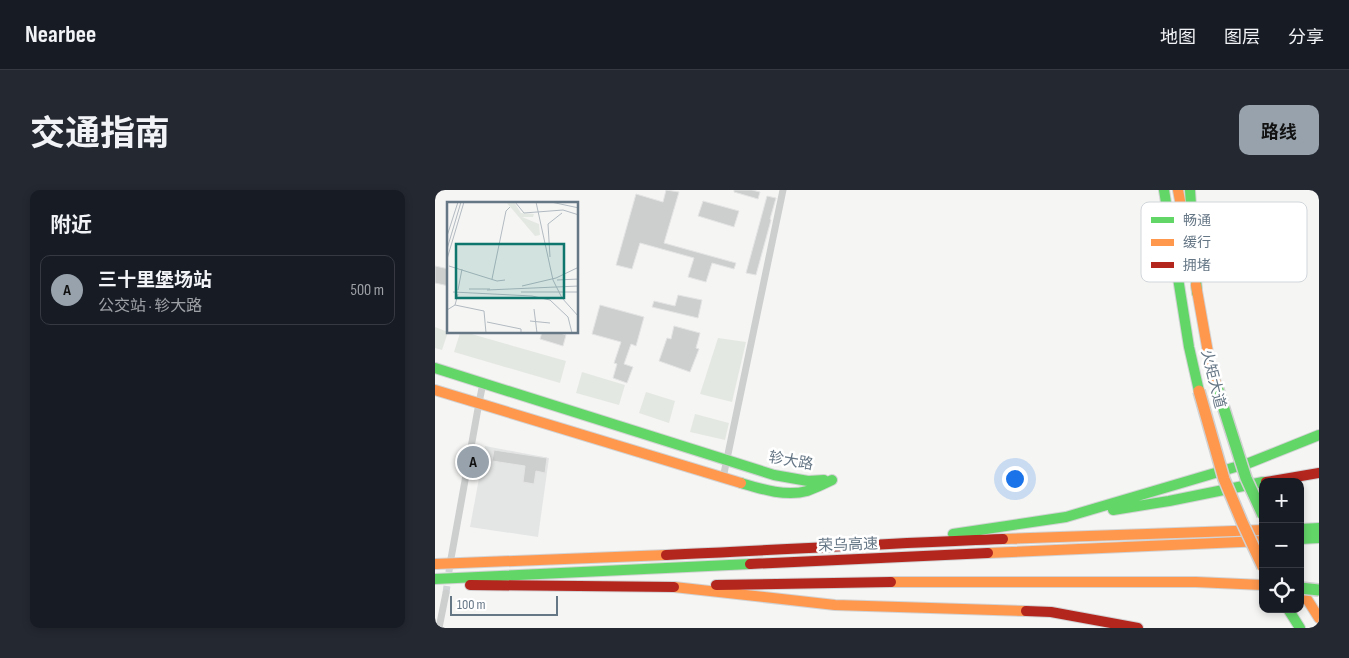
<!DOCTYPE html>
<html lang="zh">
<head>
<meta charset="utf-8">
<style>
	:root { --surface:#171b24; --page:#242831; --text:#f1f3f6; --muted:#9ea1a6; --line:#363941; --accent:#97a2ac }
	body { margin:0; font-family:"Sofia Sans Condensed","Noto Sans SC",sans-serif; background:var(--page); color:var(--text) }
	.controls { position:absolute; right:15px; bottom:15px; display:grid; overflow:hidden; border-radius:10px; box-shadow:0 2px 8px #0003 }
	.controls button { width:45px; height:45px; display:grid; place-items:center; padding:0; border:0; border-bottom:1px solid var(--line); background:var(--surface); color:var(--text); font:25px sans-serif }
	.scale { position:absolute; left:15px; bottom:12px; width:108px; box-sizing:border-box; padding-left:5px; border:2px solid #657685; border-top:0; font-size:14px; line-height:18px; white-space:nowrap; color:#657685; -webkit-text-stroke:4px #fff; paint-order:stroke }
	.you { position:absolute; left:579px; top:288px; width:18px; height:18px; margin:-12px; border:4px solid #fff; border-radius:50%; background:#1a73e8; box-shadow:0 0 0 8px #1a73e833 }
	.badge { display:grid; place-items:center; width:32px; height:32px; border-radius:50%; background:var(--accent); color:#111; font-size:16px; font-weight:700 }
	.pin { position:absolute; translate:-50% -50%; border:2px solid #fff; box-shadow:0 1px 5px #0006 }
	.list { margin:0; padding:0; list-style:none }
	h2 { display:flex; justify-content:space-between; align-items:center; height:65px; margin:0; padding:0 20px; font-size:21px }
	h2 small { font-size:16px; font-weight:400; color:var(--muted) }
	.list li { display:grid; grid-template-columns:32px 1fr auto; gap:15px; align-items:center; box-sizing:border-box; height:70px; margin:0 10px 10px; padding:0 10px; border:1px solid var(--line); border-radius:10px }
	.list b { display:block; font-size:19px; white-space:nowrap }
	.list p { margin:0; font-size:16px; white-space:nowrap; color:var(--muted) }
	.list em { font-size:16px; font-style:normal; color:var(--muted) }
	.icon { flex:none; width:28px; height:28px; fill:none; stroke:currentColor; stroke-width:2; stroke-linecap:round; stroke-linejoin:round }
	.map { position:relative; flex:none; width:884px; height:438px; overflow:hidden; border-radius:10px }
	header { display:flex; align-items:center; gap:30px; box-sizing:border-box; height:70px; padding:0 25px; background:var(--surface); border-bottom:1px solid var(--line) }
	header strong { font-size:24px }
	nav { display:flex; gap:28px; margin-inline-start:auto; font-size:18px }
	.intro { display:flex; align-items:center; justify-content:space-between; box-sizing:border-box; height:120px; padding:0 30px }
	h1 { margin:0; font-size:35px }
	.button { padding:12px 22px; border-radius:10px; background:var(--accent); color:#111; font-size:18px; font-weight:700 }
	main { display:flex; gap:30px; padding:0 30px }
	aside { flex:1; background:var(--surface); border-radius:10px; box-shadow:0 2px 8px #0003 }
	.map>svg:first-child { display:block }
</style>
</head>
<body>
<header>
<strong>Nearbee</strong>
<nav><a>地图</a><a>图层</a><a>分享</a></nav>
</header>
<div class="intro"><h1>交通指南</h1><a class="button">路线</a></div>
<main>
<aside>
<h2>附近<small></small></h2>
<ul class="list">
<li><span class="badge">A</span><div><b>三十里堡场站</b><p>公交站 · 轸大路</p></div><em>500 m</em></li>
</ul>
</aside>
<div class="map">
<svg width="884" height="438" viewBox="0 0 884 438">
	<rect width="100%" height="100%" fill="#f5f5f4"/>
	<path fill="#e4e5e5" d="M50,256L114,268L103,347L35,337Z"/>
	<path fill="#e4e8e2" d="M0,137L13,142L7,160L0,158Z
		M25,143H33L131,171L125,193L19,162Z
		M283,148L311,152L297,212L265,204Z
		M147,182L190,195L184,215L141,203Z
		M211,202L240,211L234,233L204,223Z
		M260,224L294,233L290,250L255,242Z"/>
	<path fill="#cdcfcf" stroke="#e4e4e4" d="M231,0L244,2L229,53L301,73L299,79L277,73L271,92L253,87L259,68L205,53L197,79L181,75L201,4L228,12Z
		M299,0H317L325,2L323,9L299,2Z
		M332,6L341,8L335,29L336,30L321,85L311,83Z
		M268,11L304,21L299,37L263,26Z
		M0,76L14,79V96L0,93Z
		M243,105L267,110L263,128L217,117L219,111L240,116Z
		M165,115L209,127L201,156L196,154L189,174L198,177L192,193L178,188L182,174L179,173L186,152L157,144Z
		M239,136L265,143L261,158L264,159L255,182L224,171L232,148L236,149Z
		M107,142H122L131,145L128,156L105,149Z
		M59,260L112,268L110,283L101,281L99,294L88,292L90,276L57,271Z"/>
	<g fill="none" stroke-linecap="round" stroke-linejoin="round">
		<path stroke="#d1d5d8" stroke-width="7" stroke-dasharray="7 3.5" stroke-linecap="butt" d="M11,403L15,374"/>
		<g stroke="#d2d3d4" stroke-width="12">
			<path id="fast" d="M729,0L754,157L764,201
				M755,0L762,103
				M0,178L339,285L373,291L389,290
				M306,293C326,299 351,307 372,301C380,298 389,294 397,290
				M678,320L734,311L828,292
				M865,339L884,338
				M518,344L631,327L814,273L884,245
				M865,349L884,348
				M0,389L315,374
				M853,419L865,438"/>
		</g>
		<g stroke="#d2d3d4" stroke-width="12">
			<path id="slow" d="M743,0L755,65
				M761,95L774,168L782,197
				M0,200L306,293
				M568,349L828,340
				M553,363L828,351
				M0,374L231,365
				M456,392H761L828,395
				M239,397L400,415L591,421
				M865,398L884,428"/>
		</g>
		<g stroke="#d2d3d4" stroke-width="12">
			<path id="jam" d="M831,292L884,283
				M231,365C344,360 456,353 568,349
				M315,374L553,363
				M35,395L239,397
				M281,395L456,392
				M591,421L616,422L703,438"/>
		</g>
		<path stroke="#cdcfcf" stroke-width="7" d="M288,288L348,0
			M15,374L44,213L48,193
			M4,438L11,403"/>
		<use href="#fast" stroke="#63d668" stroke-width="10"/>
		<use href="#slow" stroke="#ff974d" stroke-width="10"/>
		<use href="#jam" stroke="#b3261e" stroke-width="10"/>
		<g stroke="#d1d1d2" stroke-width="14" stroke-linecap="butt">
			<path id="fast-bridge" d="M782,197L811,288L828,325
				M865,398L884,400"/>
		</g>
		<g stroke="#d1d1d2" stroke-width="14" stroke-linecap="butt">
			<path id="slow-bridge" d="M764,201L789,289L807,332L828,377"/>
		</g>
		<use href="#fast-bridge" stroke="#63d668" stroke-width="11"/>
		<use href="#slow-bridge" stroke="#ff974d" stroke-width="11"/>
	</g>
	<g text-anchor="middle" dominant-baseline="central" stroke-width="5" stroke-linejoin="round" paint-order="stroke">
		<g font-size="15" fill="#657685" stroke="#fff">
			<text transform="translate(778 189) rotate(76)">火矩大道</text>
			<text transform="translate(356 271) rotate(10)">轸大路</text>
			<text transform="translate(413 355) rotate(-2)">荣乌高速</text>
		</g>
	</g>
	<g transform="translate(12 12)">
		<rect width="131" height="131" fill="#f5f5f4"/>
		<path d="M59,0H67L74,11L87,12L86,15H75L92,22L93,33L88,34Z" fill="#e4e8e2"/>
		<path fill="none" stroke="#b2bac1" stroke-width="1" d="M68,0L77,11L116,8L132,13M89,0L106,78L115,96L132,115M104,0L132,6M0,34L11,0M0,47L14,0M103,55L101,22L115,11M0,57L17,0M2,64L50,79L58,78M45,77L59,9L63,5M110,78L132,77M75,84L109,76L132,65M22,87H43M11,88L15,67M40,88L132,84M6,90L85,94L103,98L121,115L125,131M74,90H132M8,103L37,109L39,131M87,107L90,131M0,108L8,103L11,92M83,119L103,121M40,120L74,127V131"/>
		<path fill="#0f766e" fill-opacity="0.15" stroke="#0f766e" stroke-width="2.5" d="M9,42H117V96H9Z"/>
		<rect width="131" height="131" fill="none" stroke="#657685" stroke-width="2.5"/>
	</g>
	<rect x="706" y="12" width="166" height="80" rx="8" fill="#fff" stroke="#d1d6da" stroke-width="1"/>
	<rect x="716" y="27" width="23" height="6" fill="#63d668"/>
	<rect x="716" y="49" width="23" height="7" fill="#ff974d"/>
	<rect x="716" y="72" width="23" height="6" fill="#b3261e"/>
	<g font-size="14" fill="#657685">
		<text x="748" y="35">畅通</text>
		<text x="748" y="57">缓行</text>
		<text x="748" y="80">拥堵</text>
	</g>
</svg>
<div class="controls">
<button>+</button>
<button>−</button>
<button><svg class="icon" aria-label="locate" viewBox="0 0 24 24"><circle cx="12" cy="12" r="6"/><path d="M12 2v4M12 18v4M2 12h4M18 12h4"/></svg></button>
</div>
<div class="scale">100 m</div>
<div class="you"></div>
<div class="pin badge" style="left:38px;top:272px">A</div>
</div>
</main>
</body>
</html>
